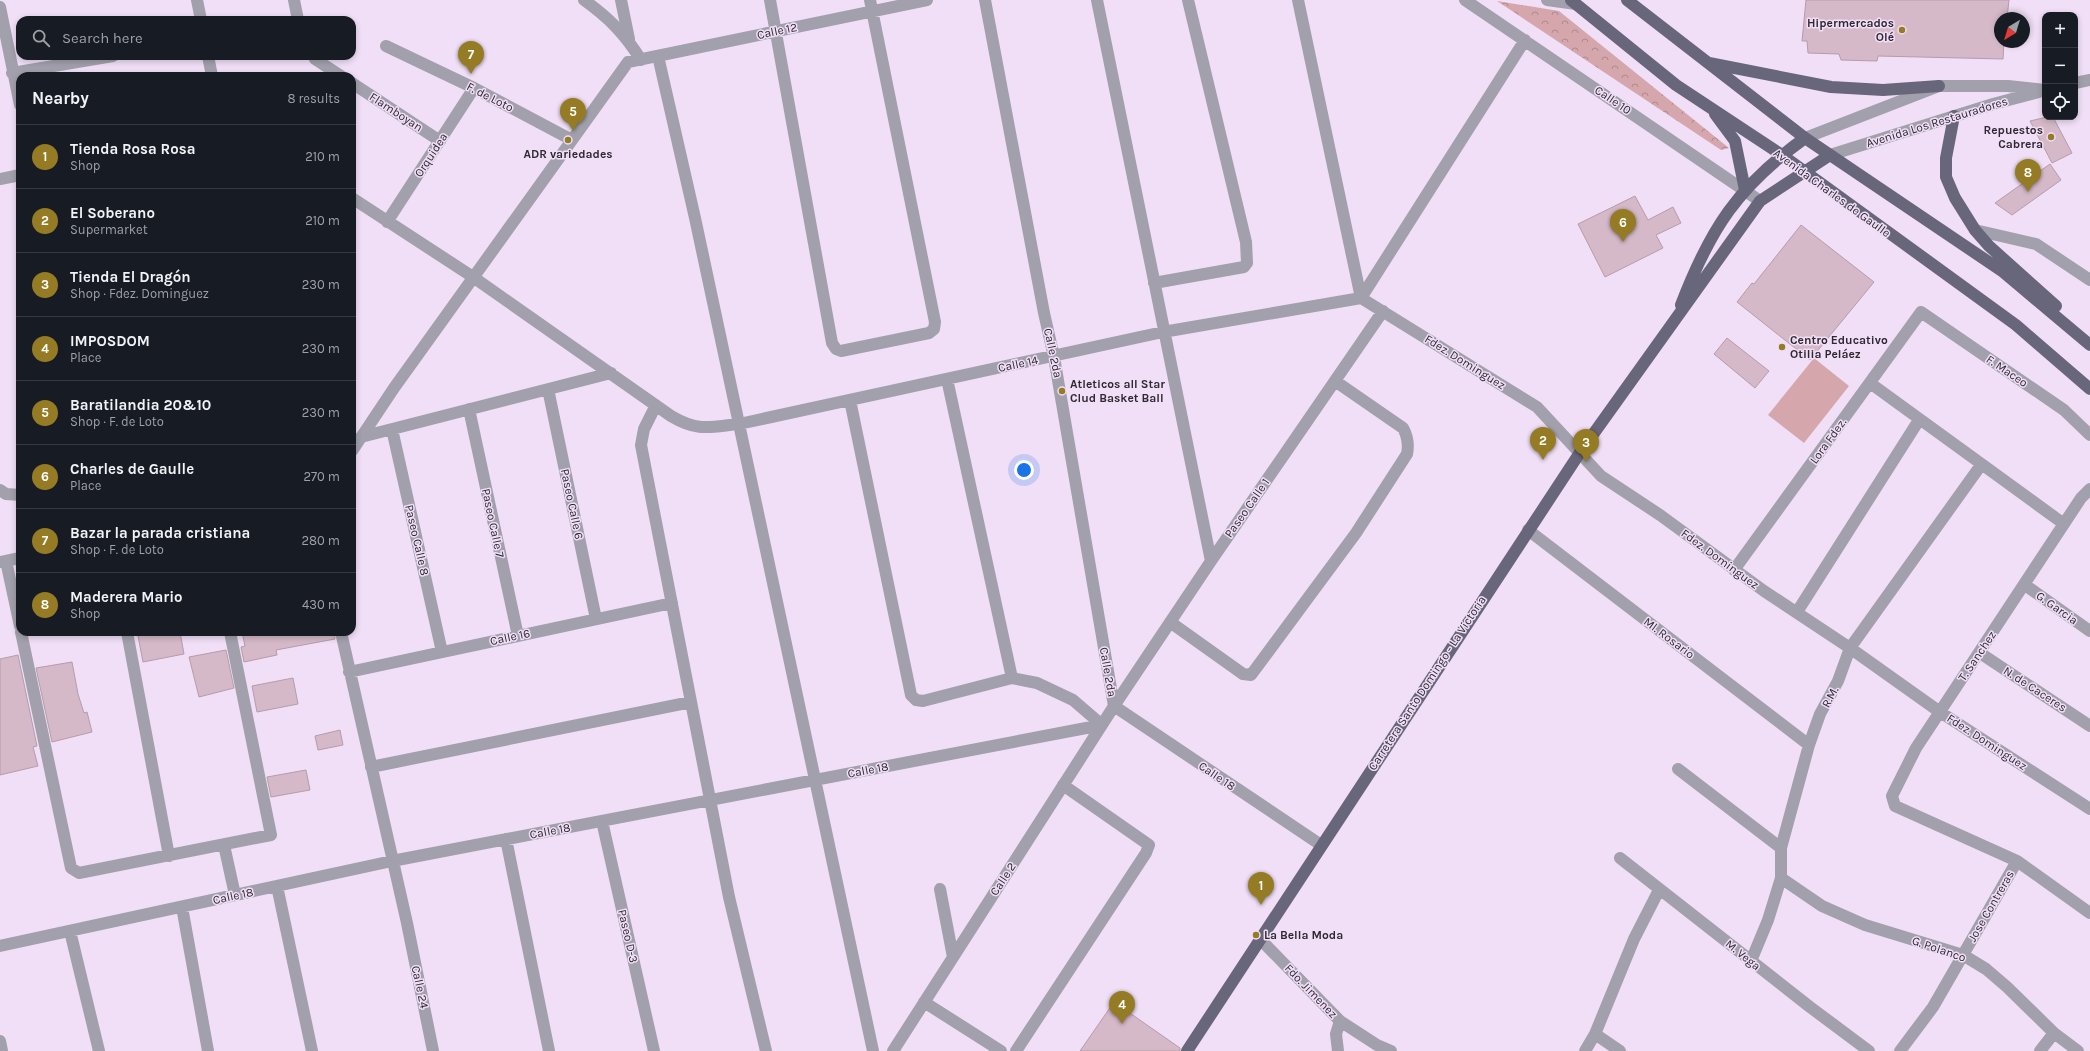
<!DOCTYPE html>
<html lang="en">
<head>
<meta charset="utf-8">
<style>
	:root { --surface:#171b24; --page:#242831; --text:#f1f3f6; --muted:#9ea1a6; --line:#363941; --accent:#957b23 }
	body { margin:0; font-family:Karla,sans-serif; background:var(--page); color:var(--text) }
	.controls { position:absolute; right:12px; top:12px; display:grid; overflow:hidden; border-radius:8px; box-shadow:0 2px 6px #0003 }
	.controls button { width:36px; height:36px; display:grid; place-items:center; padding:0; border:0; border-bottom:1px solid var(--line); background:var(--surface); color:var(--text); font:20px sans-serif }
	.compass { position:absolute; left:1994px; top:12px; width:36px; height:36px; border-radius:50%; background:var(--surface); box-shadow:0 2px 6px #0003; rotate:218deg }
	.you { position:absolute; left:1024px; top:470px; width:14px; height:14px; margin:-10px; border:3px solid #fff; border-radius:50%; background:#1a73e8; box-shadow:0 0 0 6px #1a73e833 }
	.badge { display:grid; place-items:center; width:26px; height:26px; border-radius:50%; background:var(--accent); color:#fff; font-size:13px; font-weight:700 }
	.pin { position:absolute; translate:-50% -33px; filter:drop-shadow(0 1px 2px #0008) }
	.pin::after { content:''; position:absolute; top:21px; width:14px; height:12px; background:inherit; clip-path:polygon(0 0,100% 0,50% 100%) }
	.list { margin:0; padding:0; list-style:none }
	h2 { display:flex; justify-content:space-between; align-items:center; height:52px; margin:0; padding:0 16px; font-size:17px }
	h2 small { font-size:13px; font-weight:400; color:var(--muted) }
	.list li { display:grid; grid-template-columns:26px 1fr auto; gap:12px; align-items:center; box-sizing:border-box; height:64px; padding:0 16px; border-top:1px solid var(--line) }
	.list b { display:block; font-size:15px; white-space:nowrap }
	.list p { margin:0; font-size:13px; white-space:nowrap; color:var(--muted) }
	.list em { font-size:13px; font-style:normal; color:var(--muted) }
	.icon { flex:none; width:22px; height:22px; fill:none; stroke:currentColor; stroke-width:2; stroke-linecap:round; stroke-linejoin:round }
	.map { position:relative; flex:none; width:2090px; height:1051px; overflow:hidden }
	.search { position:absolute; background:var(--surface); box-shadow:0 2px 6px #0003; left:16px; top:16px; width:340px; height:44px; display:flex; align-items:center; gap:10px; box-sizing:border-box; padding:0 14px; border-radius:12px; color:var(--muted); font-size:15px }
	.panel { position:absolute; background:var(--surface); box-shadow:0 2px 6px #0003; left:16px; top:72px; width:340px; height:564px; border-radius:12px }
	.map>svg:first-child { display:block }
</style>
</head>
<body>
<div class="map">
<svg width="2090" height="1051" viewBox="0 0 2090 1051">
	<defs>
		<pattern id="park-crowns" width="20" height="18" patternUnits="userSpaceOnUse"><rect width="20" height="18" fill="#d5a7ad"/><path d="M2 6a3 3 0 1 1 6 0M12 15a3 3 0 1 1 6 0" fill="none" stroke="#ad888d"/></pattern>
	</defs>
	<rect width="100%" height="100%" fill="#f0dff7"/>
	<path fill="#d5a7ad" d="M1814,358L1849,386L1804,443L1768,415Z"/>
	<path fill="url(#park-crowns)" d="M1497,1L1559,11L1729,148L1721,150Z"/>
	<path fill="#d5b9c8" stroke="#b69cab" d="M1806,0H2009L2007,18H2000V42H2004L2003,59L1878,56L1877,61L1841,60L1839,54L1808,53L1807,41H1802Z
		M2047,117H2053L2072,153L2052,163L2030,121Z
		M2050,164L2061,180L2012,215L1995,203Z
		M1635,196L1648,220L1673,207L1681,223L1656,235L1663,248L1605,277L1578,224Z
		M1801,225L1874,282L1810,360L1737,302L1752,283L1754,284Z
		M1727,338L1769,371L1755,388L1714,354Z
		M156,632H180L184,654L143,662L138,636Z
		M242,632H279V634L293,632H334L335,639L276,650L277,655L244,662L241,647L245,646Z
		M226,650L234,688L199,697L189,657Z
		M18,655L37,746L33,747L38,766L0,775V659Z
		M72,662L78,694L84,713L87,712L92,732L52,742L36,668Z
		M293,678L298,704L257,712L252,686Z
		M340,730L343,745L318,750L315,736Z
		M306,770L310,790L271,797L267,777Z
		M1114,1002L1180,1048V1051H1080Z"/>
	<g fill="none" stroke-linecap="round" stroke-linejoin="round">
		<path stroke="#a1a0ac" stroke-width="12" d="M197,0L201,20
			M294,0L298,20
			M584,0C609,18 625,34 641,60
			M621,0L629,39
			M770,0L832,343L836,349L841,351L929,333L934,329L935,322L870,0
			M985,0L1044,313L1054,357L1114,706
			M1097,0L1211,561
			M1298,0L1361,298
			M1465,0L1760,201
			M1547,0L1576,4
			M0,7L20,105
			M386,46L474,88L572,140
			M208,56L212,76
			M314,56L315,59L341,76
			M658,56L695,218L873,1051
			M12,73L113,56
			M352,83L440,141
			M2075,83L2090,80
			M1805,138L1939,86H2008L2045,90
			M1830,155L1993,104L2039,92
			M0,179L20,175
			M352,198L473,277L671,416C698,432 709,427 739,424L1163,332L1361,298
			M387,222L474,88
			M1975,230L2036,244L2090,280
			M1154,283L1244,267L1247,263L1246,242L1188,0
			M1361,298L1537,407L1601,476L1660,515L1764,591L1850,648L1940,712L2090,809
			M1361,298L1525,40
			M947,379L1012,678
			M1870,383L2064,524
			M548,389L596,619
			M850,400L911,695L916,700L923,701L1012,678L1037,683L1073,700L1102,725
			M656,405L644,429L641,445L729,897L766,1051
			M469,409L518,636
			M392,429L442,652
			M361,437L611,373
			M352,451L394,388L628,62L927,0
			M2090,489L2081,498L1916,748L1892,796L1895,806L2017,861L2090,913
			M0,490L6,494L20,495
			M1528,530L1809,745
			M6,561L20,626
			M0,562L20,558
			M1734,570L1921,312L2064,410L2090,435
			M2025,585L2090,631
			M1797,612L1919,420
			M1170,622L1243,674L1251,675L1356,533L1407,454C1409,444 1408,437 1403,428L1335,381
			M21,632L71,868L79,873L271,835L230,632
			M127,632L169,856
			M341,632L407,923L433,1051
			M1980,653L2090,726
			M349,672L672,603
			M1114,706L1321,845
			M371,767L691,702
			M1678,769L1781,848
			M602,821L654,1051
			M506,839L549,1051
			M224,845L235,895
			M1620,858L1810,1007L1869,1051
			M1781,878L1822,906L1865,925L1963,955L1986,969L2007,987L2054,1033L2078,1051
			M277,886L312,1051
			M940,889L953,957
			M182,907L208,1051
			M70,931L99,1051
			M1260,939L1340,1021L1336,1034L1338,1051
			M0,946L392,861L1102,725
			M1751,961L1768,920L1781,878V848L1809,745L1820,714L1838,681L1850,648L1981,465
			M924,1002L1001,1051
			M1340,1021L1377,1045L1391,1051
			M1595,1034L1620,1051
			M0,1041L2,1051
			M893,1051L1114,706L1211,561L1383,311
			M1016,1051L1146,853L1149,845L1063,785
			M1585,1051L1595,1034L1634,939L1659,890
			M1900,1051L1933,1007L2017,861
			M2040,1051L2054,1033"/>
		<path stroke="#68667a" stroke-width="12" d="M1571,0L1676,85L1782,155L2016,325L2090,389
			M1627,0L1805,138L2002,271L2090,345
			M1709,63L1831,87L1883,90L1939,86
			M1715,114L1735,141L1745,190
			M1954,116L1946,158V177L1955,198L1975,230L1989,246L2056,306
			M1681,305C1710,229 1738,186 1805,138
			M1187,1051L1579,454L1760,201L1830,155"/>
	</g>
	<g fill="#957b23" stroke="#f0dff7" stroke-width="1.5">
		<circle cx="1902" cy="30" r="4"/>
		<circle cx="2051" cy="137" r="4"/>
		<circle cx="568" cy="140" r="4"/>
		<circle cx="1782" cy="347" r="4"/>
		<circle cx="1062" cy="391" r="4"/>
		<circle cx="1256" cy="935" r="4"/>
	</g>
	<g text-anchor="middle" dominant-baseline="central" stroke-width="3" stroke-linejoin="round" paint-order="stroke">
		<g font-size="12" font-weight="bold" fill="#2f2832" stroke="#f0dff7" text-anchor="start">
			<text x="1894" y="23" text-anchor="end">Hipermercados<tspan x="1894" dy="14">Olé</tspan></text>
			<text x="2043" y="130" text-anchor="end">Repuestos<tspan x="2043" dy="14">Cabrera</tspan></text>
			<text x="568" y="154" text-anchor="middle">ADR variedades</text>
			<text x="1790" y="340">Centro Educativo<tspan x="1790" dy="14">Otilia Peláez</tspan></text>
			<text x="1070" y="384">Atleticos all Star<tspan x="1070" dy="14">Clud Basket Ball</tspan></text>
			<text x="1264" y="935">La Bella Moda</text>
		</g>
		<g font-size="12" fill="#2f2832" stroke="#f0dff7">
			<text transform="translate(777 31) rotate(-12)">Calle 12</text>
			<text transform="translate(490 97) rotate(27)">F. de Loto</text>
			<text transform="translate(1613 100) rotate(34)">Calle 10</text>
			<text transform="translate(396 112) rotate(33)">Flamboyan</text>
			<text transform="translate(1937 122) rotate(-17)">Avenida Los Restauradores</text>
			<text transform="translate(431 155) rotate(-57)">Orquidea</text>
			<text transform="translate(1832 193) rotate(36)">Avenida Charles de Gaulle</text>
			<text transform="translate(1053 353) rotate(78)">Calle 2da</text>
			<text transform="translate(1465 362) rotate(32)">Fdez. Dominguez</text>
			<text transform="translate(1018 364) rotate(-12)">Calle 14</text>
			<text transform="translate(2007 371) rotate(34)">F. Maceo</text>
			<text transform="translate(1828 441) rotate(-54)">Lora Fdez.</text>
			<text transform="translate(572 504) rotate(78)">Paseo Calle 6</text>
			<text transform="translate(1247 508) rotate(-55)">Paseo Calle 1</text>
			<text transform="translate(493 523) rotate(78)">Paseo Calle 7</text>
			<text transform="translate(417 540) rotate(77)">Paseo Calle 8</text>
			<text transform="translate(1720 559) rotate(36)">Fdez. Dominguez</text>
			<text transform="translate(2057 608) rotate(35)">G. Garcia</text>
			<text transform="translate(510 637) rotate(-12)">Calle 16</text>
			<text transform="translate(1669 638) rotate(37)">Ml. Rosario</text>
			<text transform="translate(1977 656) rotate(-56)">T. Sanchez</text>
			<text transform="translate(1108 672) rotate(80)">Calle 2da</text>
			<text transform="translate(1427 683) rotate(-57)">Carretera Santo Domingo - La Victoria</text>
			<text transform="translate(2035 689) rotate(33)">N. de Caceres</text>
			<text transform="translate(1830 697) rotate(-62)">R.M.</text>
			<text transform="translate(1987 742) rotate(33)">Fdez. Dominguez</text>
			<text transform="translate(868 770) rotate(-11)">Calle 18</text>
			<text transform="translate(1217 776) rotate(34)">Calle 18</text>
			<text transform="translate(550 831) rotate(-11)">Calle 18</text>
			<text transform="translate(1003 879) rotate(-57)">Calle 2</text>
			<text transform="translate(233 896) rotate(-12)">Calle 18</text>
			<text transform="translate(1991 906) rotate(-60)">Jose Contreras</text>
			<text transform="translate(628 936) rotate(77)">Paseo D-3</text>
			<text transform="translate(1939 949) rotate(19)">G. Polanco</text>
			<text transform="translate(1743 955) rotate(39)">M. Vega</text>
			<text transform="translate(420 987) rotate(78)">Calle 24</text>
			<text transform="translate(1311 991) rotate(46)">Fdo. Jimenez</text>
		</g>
	</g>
</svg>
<div class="controls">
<button>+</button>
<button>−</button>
<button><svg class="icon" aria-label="locate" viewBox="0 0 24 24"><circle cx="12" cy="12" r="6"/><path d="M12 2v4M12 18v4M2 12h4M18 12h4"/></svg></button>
</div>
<svg class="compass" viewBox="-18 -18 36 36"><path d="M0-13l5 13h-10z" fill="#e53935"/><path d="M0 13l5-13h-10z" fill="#9ea1a6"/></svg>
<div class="you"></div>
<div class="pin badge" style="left:1261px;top:905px">1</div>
<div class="pin badge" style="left:1543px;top:460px">2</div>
<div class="pin badge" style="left:1586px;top:462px">3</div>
<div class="pin badge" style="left:1122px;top:1024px">4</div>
<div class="pin badge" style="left:573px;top:131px">5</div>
<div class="pin badge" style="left:1623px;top:242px">6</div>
<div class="pin badge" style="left:471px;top:74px">7</div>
<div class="pin badge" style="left:2028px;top:192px">8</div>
<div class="search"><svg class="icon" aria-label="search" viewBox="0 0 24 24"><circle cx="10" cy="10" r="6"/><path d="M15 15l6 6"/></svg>Search here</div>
<section class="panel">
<h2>Nearby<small>8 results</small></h2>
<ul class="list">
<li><span class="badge">1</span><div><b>Tienda Rosa Rosa</b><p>Shop</p></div><em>210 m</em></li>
<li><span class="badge">2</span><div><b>El Soberano</b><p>Supermarket</p></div><em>210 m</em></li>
<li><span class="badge">3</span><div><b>Tienda El Dragón</b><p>Shop · Fdez. Dominguez</p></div><em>230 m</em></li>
<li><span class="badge">4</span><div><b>IMPOSDOM</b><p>Place</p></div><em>230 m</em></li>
<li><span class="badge">5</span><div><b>Baratilandia 20&amp;10</b><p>Shop · F. de Loto</p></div><em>230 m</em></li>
<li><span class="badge">6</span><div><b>Charles de Gaulle</b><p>Place</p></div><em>270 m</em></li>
<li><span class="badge">7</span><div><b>Bazar la parada cristiana</b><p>Shop · F. de Loto</p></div><em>280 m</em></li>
<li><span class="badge">8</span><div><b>Maderera Mario</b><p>Shop</p></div><em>430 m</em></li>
</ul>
</section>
</div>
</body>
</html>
